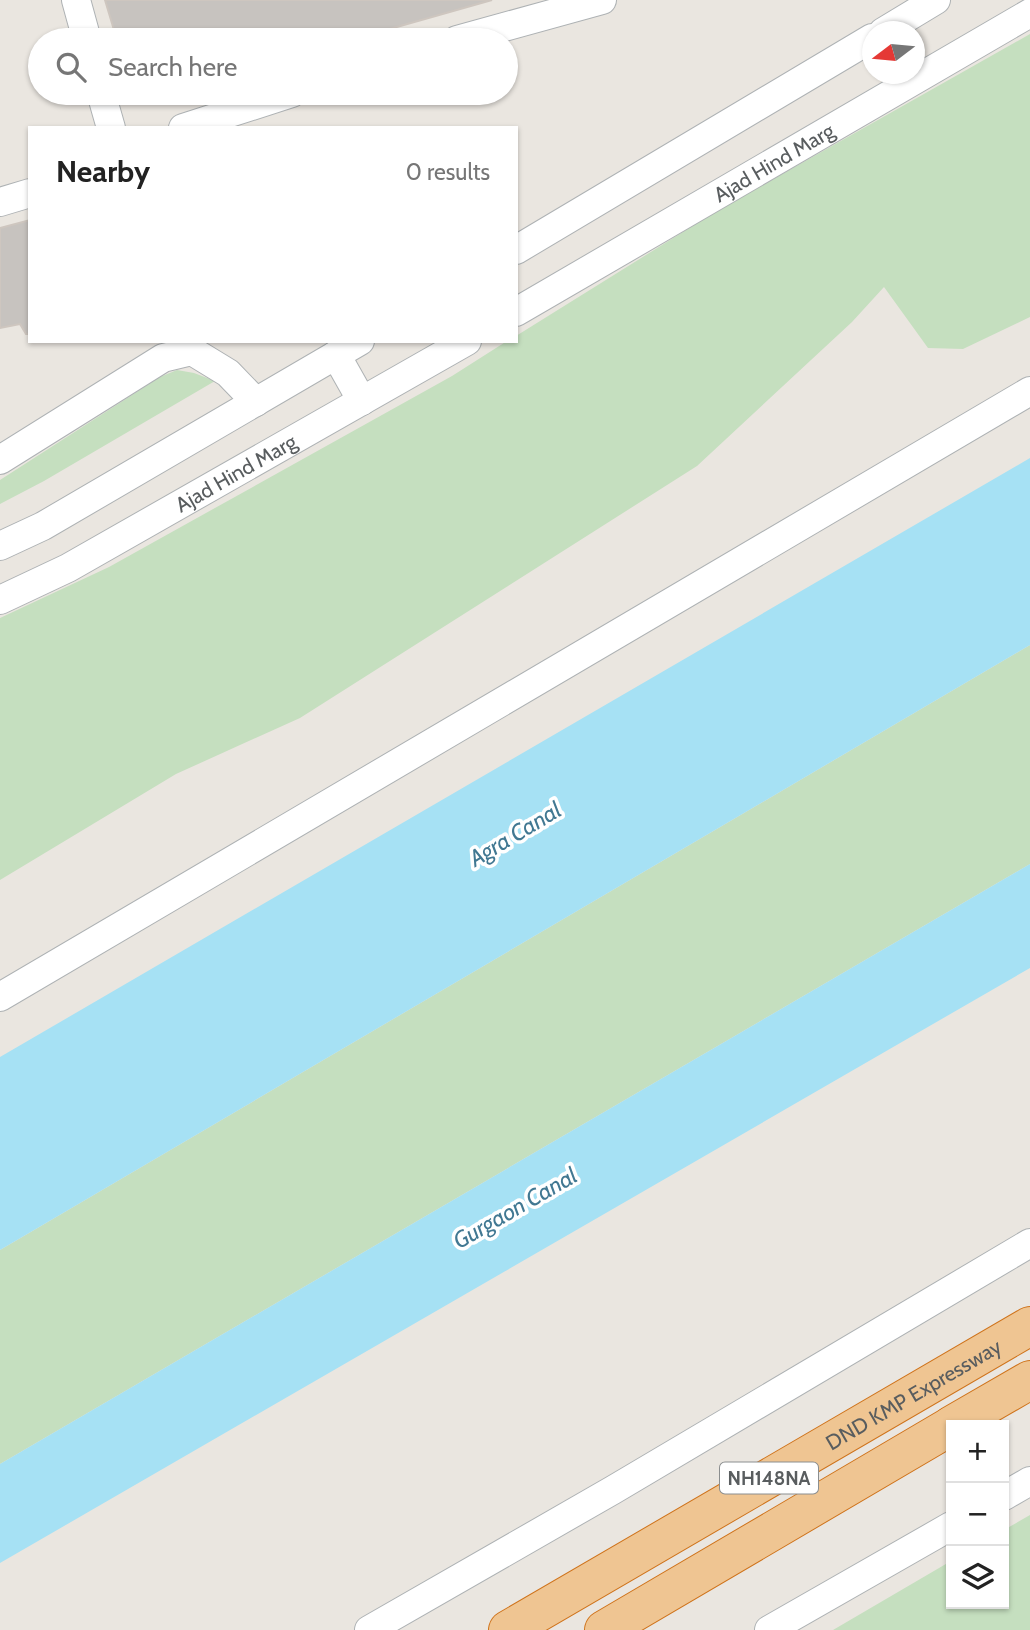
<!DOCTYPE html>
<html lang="en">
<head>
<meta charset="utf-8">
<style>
	:root { --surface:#fff; --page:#f6f6f6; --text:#222; --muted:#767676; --line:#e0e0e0 }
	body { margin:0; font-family:Cabin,sans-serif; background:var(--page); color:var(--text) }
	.controls { position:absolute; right:21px; bottom:21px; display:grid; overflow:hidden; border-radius:0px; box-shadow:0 2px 5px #0004 }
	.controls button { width:63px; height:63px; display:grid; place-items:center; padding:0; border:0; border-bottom:2px solid var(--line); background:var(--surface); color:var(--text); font:35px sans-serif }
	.compass { position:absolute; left:862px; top:21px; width:63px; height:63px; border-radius:50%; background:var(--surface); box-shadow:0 2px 5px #0004; rotate:254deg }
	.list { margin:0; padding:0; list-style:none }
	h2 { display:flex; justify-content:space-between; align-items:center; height:91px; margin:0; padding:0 28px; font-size:30px }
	h2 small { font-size:23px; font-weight:400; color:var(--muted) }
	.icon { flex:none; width:38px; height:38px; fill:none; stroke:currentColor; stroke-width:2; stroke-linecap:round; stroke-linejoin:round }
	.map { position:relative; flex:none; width:1030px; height:1630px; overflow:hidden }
	.search { position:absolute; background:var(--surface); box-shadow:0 2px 5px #0004; left:28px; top:28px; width:490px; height:77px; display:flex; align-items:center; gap:18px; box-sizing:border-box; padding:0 24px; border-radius:38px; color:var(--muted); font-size:26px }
	.panel { position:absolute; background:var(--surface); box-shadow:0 2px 5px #0004; left:28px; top:126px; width:490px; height:217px; border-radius:0px }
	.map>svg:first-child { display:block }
</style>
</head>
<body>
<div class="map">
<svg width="1030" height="1630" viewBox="0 0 1030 1630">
	<rect width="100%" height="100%" fill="#eae6e0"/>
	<path fill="#c5dfbf" d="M1030,34V317L963,349L928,348L884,287L852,322L697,466L300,718L176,774L0,880V618L109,567L452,376L507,341H516V336L715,212Z
		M177,370L194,373L215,381L44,481L0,504V480L160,377Z
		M1030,645V864L0,1464V1250Z
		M1030,1515V1630H833L951,1561V1604H1004V1530Z"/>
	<path fill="#a6e1f4" d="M1030,458V645L0,1250V1057Z
		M1030,864V968L0,1563V1464Z"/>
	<path fill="#c7c3bf" stroke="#cec6bf" stroke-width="2" d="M105,0H492L351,40H117Z
		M132,93H166L135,102Z
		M30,220V334H26L20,324L0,328V228Z"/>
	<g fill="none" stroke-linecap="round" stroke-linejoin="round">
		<g stroke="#aeb2b4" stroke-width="30">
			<g id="minor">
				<path d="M76,0L87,40"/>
				<path d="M883,32L936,0"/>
				<path d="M457,40L602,0"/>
				<path d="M101,93L111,128"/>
				<path d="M183,128L292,93"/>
				<path d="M0,202L30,193"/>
				<path d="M516,250L872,38"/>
				<path id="s1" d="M516,312L1030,13"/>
				<path d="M336,355L362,401"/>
				<path d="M0,460L163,358L192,351L228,373L256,402"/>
				<path d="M0,546L43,526L360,341"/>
				<path id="s2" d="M0,600L68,568L467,341"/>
				<path d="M0,997L1030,391"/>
				<path d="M1004,1496L1030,1481"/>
				<path d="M369,1630L613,1490L1030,1243"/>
				<path d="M769,1630L951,1526"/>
			</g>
		</g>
		<g stroke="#cf731b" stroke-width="40">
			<g id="highway">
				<path d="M952,1425L1030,1380"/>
				<path id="s3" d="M508,1630L1030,1326"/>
				<path d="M604,1630L951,1426"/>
			</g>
		</g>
		<use href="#minor" stroke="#fff" stroke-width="28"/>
		<use href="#highway" stroke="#efc592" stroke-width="38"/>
	</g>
	<g text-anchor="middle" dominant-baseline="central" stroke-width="7" stroke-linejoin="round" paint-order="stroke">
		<rect fill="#fff" stroke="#8b8e8f" stroke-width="2" x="720" y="1462.5" width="98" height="31" rx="5"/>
		<g font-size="19" font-weight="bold" fill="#595d5f">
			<text x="769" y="1478">NH148NA</text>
		</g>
		<g font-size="21" fill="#595d5f" stroke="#fff">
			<text stroke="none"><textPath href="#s1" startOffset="298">Ajad Hind Marg</textPath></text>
			<text stroke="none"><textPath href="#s2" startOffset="268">Ajad Hind Marg</textPath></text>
			<text stroke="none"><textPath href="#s3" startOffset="469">DND KMP Expressway</textPath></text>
		</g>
		<g font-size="23" font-style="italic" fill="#417892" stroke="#fff">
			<text transform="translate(515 834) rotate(-31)">Agra Canal</text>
			<text transform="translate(515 1208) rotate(-30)">Gurgaon Canal</text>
		</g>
	</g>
</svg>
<div class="controls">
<button>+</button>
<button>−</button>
<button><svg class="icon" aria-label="layers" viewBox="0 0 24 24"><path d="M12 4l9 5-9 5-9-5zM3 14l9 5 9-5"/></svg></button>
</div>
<svg class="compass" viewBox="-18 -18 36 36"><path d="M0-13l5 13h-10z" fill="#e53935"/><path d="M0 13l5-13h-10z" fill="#767676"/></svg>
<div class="search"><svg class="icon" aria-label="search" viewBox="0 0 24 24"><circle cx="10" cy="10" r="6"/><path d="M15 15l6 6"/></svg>Search here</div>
<section class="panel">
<h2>Nearby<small>0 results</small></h2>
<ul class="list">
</ul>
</section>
</div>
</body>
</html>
